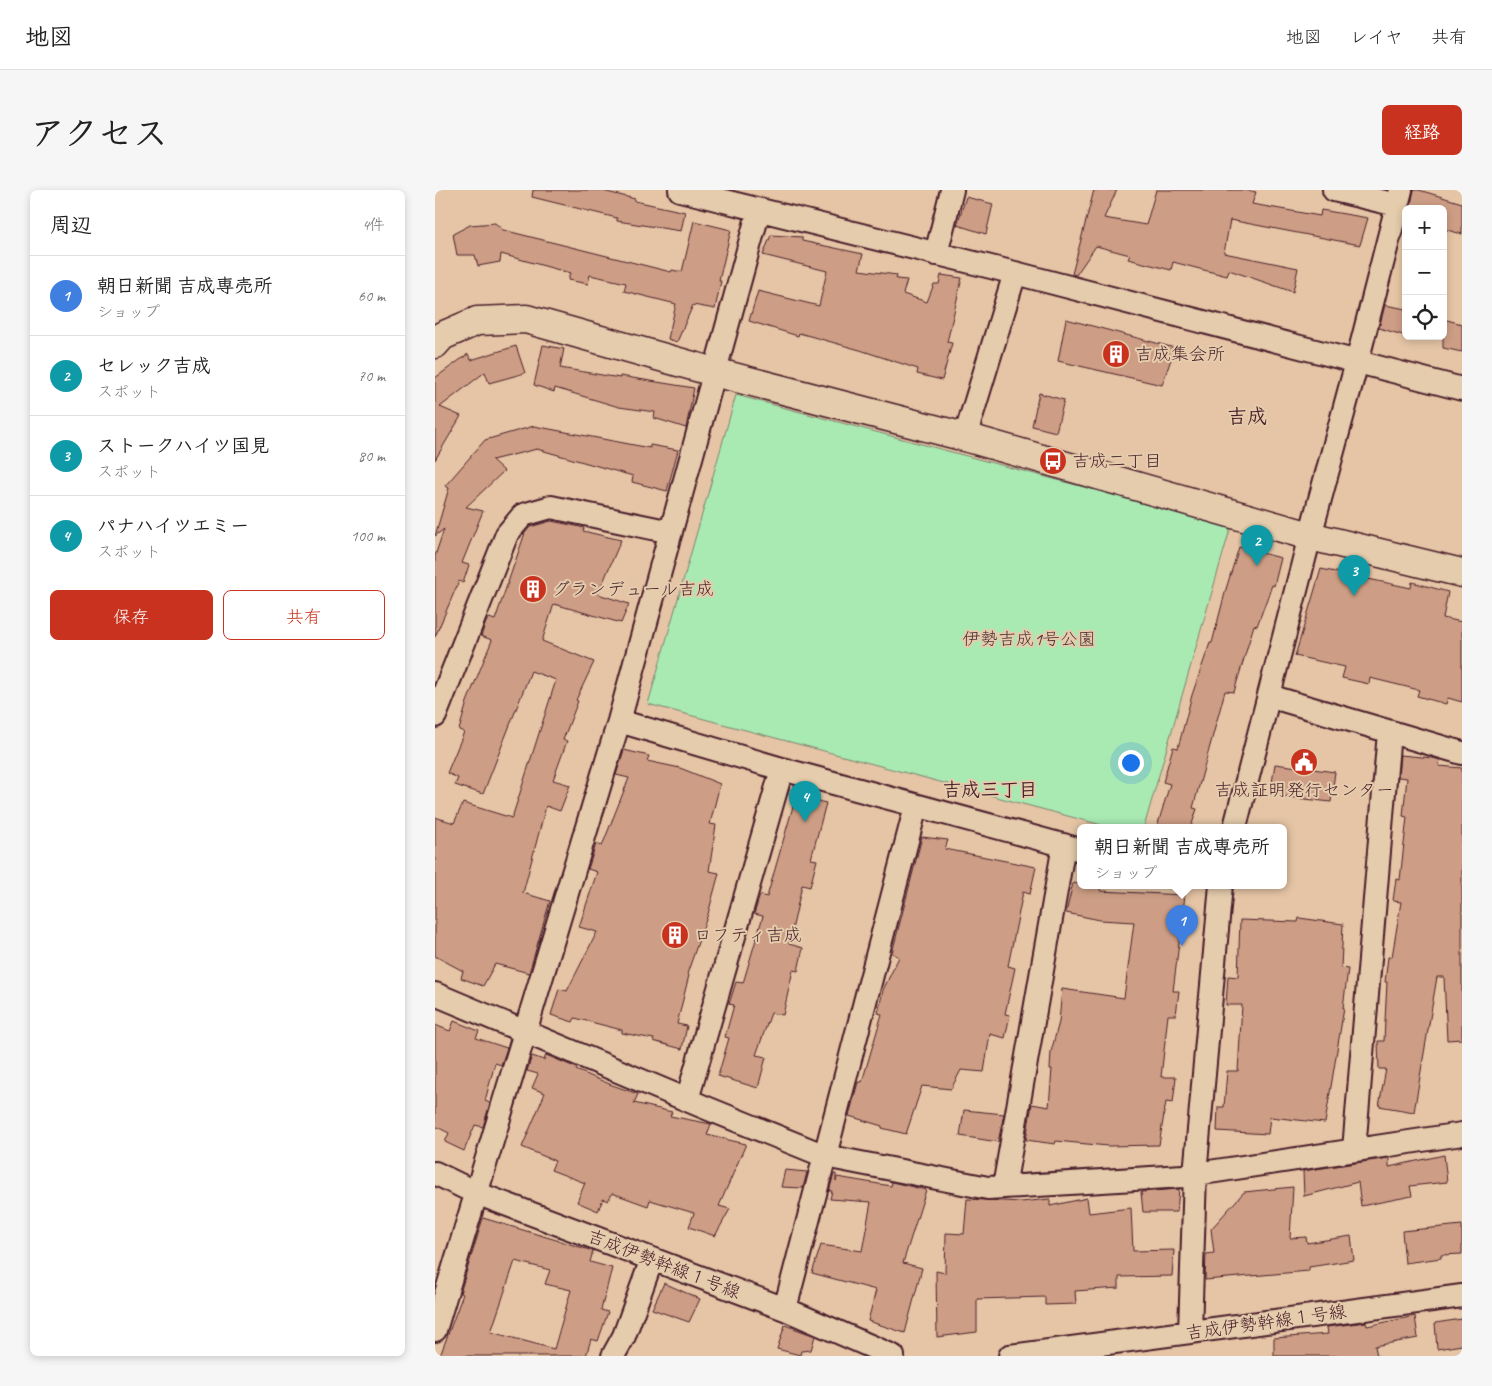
<!DOCTYPE html>
<html lang="ja">
<head>
<meta charset="utf-8">
<style>
	:root { --surface:#fff; --page:#f6f6f6; --text:#222; --muted:#767676; --line:#e0e0e0; --accent:#c8321e }
	body { margin:0; font-family:Caveat,"Klee One",sans-serif; background:var(--page); color:var(--text) }
	.controls { position:absolute; right:15px; top:15px; display:grid; overflow:hidden; border-radius:8px; box-shadow:0 2px 8px #0003 }
	.controls button { width:45px; height:45px; display:grid; place-items:center; padding:0; border:0; border-bottom:1px solid var(--line); background:var(--surface); color:var(--text); font:25px sans-serif }
	.you { position:absolute; left:695px; top:572px; width:18px; height:18px; margin:-12px; border:4px solid #fff; border-radius:50%; background:#1a73e8; box-shadow:0 0 0 8px #1a73e833 }
	.badge { display:grid; place-items:center; width:32px; height:32px; border-radius:50%; background:var(--accent); color:#fff; font-size:16px; font-weight:700 }
	.pin { position:absolute; translate:-50% -41px; filter:drop-shadow(0 1px 2px #0008) }
	.pin::after { content:''; position:absolute; top:26px; width:18px; height:15px; background:inherit; clip-path:polygon(0 0,100% 0,50% 100%) }
	.popup { position:absolute; left:642px; top:634px; width:210px; height:65px; box-sizing:border-box; display:grid; place-content:center; border-radius:8px; background:var(--surface); filter:drop-shadow(0 1px 4px #0005); font-size:16px; white-space:nowrap; color:var(--muted) }
	.popup b { font-size:19px; color:var(--text) }
	.popup::after { content:''; position:absolute; left:50%; top:100%; margin-left:-10px; border:10px solid transparent; border-top-color:var(--surface) }
	.list { margin:0; padding:0; list-style:none }
	h2 { display:flex; justify-content:space-between; align-items:center; height:65px; margin:0; padding:0 20px; font-size:21px }
	h2 small { font-size:16px; font-weight:400; color:var(--muted) }
	.list li { display:grid; grid-template-columns:32px 1fr auto; gap:15px; align-items:center; box-sizing:border-box; height:80px; padding:0 20px; border-top:1px solid var(--line) }
	.list b { display:block; font-size:19px; white-space:nowrap }
	.list p { margin:0; font-size:16px; white-space:nowrap; color:var(--muted) }
	.list em { font-size:16px; font-style:normal; color:var(--muted) }
	.actions { display:flex; gap:10px; padding:15px 20px }
	.actions a { flex:1; padding:11px 0; border:1px solid var(--accent); border-radius:8px; text-align:center; font-size:18px; color:var(--accent) }
	.actions .main { background:var(--accent); color:#fff }
	.icon { flex:none; width:28px; height:28px; fill:none; stroke:currentColor; stroke-width:2; stroke-linecap:round; stroke-linejoin:round }
	.map { position:relative; flex:none; width:1027px; height:1166px; overflow:hidden; border-radius:8px }
	header { display:flex; align-items:center; gap:30px; box-sizing:border-box; height:70px; padding:0 25px; background:var(--surface); border-bottom:1px solid var(--line) }
	header strong { font-size:24px }
	nav { display:flex; gap:28px; margin-inline-start:auto; font-size:18px }
	.intro { display:flex; align-items:center; justify-content:space-between; box-sizing:border-box; height:120px; padding:0 30px }
	h1 { margin:0; font-size:35px }
	.button { padding:12px 22px; border-radius:8px; background:var(--accent); color:#fff; font-size:18px; font-weight:700 }
	main { display:flex; gap:30px; padding:0 30px }
	aside { flex:1; background:var(--surface); border-radius:8px; box-shadow:0 2px 8px #0003 }
	.map>svg:first-child { display:block }
</style>
</head>
<body>
<header>
<strong>地図</strong>
<nav><a>地図</a><a>レイヤ</a><a>共有</a></nav>
</header>
<div class="intro"><h1>アクセス</h1><a class="button">経路</a></div>
<main>
<aside>
<h2>周辺<small>4件</small></h2>
<ul class="list">
<li><span class="badge" style="background:#3f7fe0">1</span><div><b>朝日新聞 吉成専売所</b><p>ショップ</p></div><em>60 m</em></li>
<li><span class="badge" style="background:#0f9aa8">2</span><div><b>セレック吉成</b><p>スポット</p></div><em>70 m</em></li>
<li><span class="badge" style="background:#0f9aa8">3</span><div><b>ストークハイツ国見</b><p>スポット</p></div><em>80 m</em></li>
<li><span class="badge" style="background:#0f9aa8">4</span><div><b>パナハイツエミー</b><p>スポット</p></div><em>100 m</em></li>
</ul>
<div class="actions"><a class="main">保存</a><a>共有</a></div>
</aside>
<div class="map">
<svg width="1027" height="1166" viewBox="0 0 1027 1166">
	<rect width="100%" height="100%" fill="#e5c5a5"/>
	<filter id="ink" filterUnits="userSpaceOnUse"><feTurbulence type="fractalNoise" baseFrequency=".02" numOctaves="2"/><feDisplacementMap in="SourceGraphic" scale="10" xChannelSelector="R" yChannelSelector="G"/><feConvolveMatrix kernelMatrix="1 2 1 2 8 2 1 2 1" color-interpolation-filters="sRGB"/></filter>
	<g filter="url(#ink)">
		<path fill="#a9eab3" stroke="#7a846f" d="M301,205L796,336L709,637H674L213,514Z"/>
		<path fill="#cd9e85" stroke="#4a1f2b" fill-rule="evenodd" d="M98,0H164L200,9V11L250,22L246,41L182,31V28L97,7Z
			M659,0H682L669,28L711,35L721,0H810L821,2L817,14L885,26L886,20L933,28L925,55L795,30L789,63L863,78L858,102L794,80L792,86L738,72L736,80L693,69L695,65L661,56L641,85L637,84Z
			M979,0H984L1027,13V44L1008,39V19H975Z
			M531,7L558,14L551,44L522,35Z
			M259,31L296,40L284,91H286L280,119L258,115L242,152L233,149L241,114L189,101L191,93L155,85L153,94L133,90L135,83L66,64L65,72L43,76L40,65H22L18,44L35,35L60,33L68,40L236,82L237,80L247,82Z
			M336,45L367,47V51L428,64L424,80L462,85L461,89L472,90L468,104L492,112L499,94H504L506,85L527,88L512,152L517,153L507,190L482,184L483,179L425,160L364,143L363,146L314,131L323,101L384,116L392,81L328,65Z
			M950,115L971,119V146L944,138Z
			M631,129L740,158L727,195L623,171Z
			M1008,129L1027,134V162L1008,158Z
			M108,155L129,159L125,178L185,188V186L259,198L251,238L219,228L220,222L184,217L120,198L119,202L99,195Z
			M81,156L90,183L54,193L50,182L5,217L26,226L0,270V188L33,164L36,170Z
			M604,203L629,210L621,242L597,236Z
			M99,236L215,258V255L243,260L232,301L197,292L198,286L102,259L57,270L69,281L31,317L48,321L27,373L34,375L28,393L24,391L0,447V366L9,339L0,346L14,298L10,296L50,250Z
			M116,331L141,336L149,338L148,341L186,350L163,404L194,414L186,433L119,414L107,451L159,472L141,510L143,511L128,550L132,551L118,590L135,595L125,621L111,616L88,703L115,711L94,783L60,774L48,796L26,788L28,781L0,766V627L19,633L28,613L77,628L121,490L96,481L48,604L20,595L23,588L12,583L29,542L24,540L32,512L57,450L46,446L51,432L54,428L60,430L90,343L95,337Z
			M804,357L846,368L839,396L837,395L822,436L819,435L799,502L790,501L758,618L762,619L756,637H722L735,594L728,592L738,557L743,558L757,505L775,453H777L791,399Z
			M886,379L976,398L977,392L1013,402L1008,428L1027,432V512L1013,508L1011,514L982,506L984,500L935,488L934,494L907,488L910,477L860,466Z
			M189,560L214,566L212,571L245,578L285,594L275,634L281,635L274,681L284,683L273,724L252,784L254,785L242,834L252,836L247,859L218,851L219,849L187,843V840L140,828L138,832L116,825L124,799L132,801L162,742L144,737L162,682L153,679L161,654L167,656L194,588L181,585Z
			M965,565L998,568L1005,570L1004,576L1027,578V849L1012,850L1009,787H1002L979,922L944,916L951,879H944L943,851H949L952,792H950L953,767H957L966,712L958,711L961,689L965,690L972,627L968,626L972,588L963,587Z
			M840,574L900,582L896,612L835,605Z
			M361,606L391,613L376,669L382,670L375,697L367,695L354,754L368,758L363,781L358,780L348,825L336,823L321,865L331,867L323,898L283,886L294,848L290,847L299,815L294,814L301,792L308,793L328,726L319,724L325,705L332,707Z
			M487,647L513,650L510,659L601,677L595,704L588,702L573,776L580,778L570,824L575,825L570,848L555,844L549,882L526,880L516,899L487,896L471,944L447,938V936L414,926L423,892H427L447,824L443,823L448,800L464,767L457,763Z
			M638,693L666,698L665,701L750,705L738,801H744L741,825H733L726,887H741L738,913L731,912L724,955L673,956L621,951L620,954L591,950L597,914L614,917L617,879H615L616,862L624,832L627,799L689,808L699,732L665,730L631,723Z
			M864,728L908,734L906,778L913,779L908,818H909L890,933L835,927L833,944L782,941L783,917H789L792,881H803L807,815H791L793,786L803,787L805,730L863,732Z
			M19,831L44,841L41,848L72,858L66,875L60,873L50,911L55,913L48,937L40,935L29,961L10,952L14,943L0,936V835L15,841Z
			M111,865L142,878L141,880L177,895L203,904L199,913L237,922L235,926L276,934L272,945L311,954L284,1016L295,1019L280,1046L254,1037L259,1023L215,1010L213,1016L177,1003L173,1011L168,1009L163,1021L142,1012L150,993L116,980L120,971L87,957L110,903L97,898L103,884L92,881L97,866L109,870Z
			M529,920L569,924L563,952L525,946Z
			M1009,965L1012,992L975,996L977,1006L926,1016L923,992L869,1006L868,981L954,968V977Z
			M350,980L372,982L368,998L346,997Z
			M399,984H401V991L402,987L456,996L457,992L491,1000L468,1073L487,1078L470,1143L433,1131L441,1100L377,1083L386,1055L427,1061L436,1012L395,1009L397,1001H394Z
			M858,997L855,1048L871,1047L872,1053L916,1046L919,1070L874,1077V1081L770,1090L771,1064L779,1063L776,1039L809,1002Z
			M744,999L742,1022H708L706,1002Z
			M652,1008L654,1023L696,1018L698,1061L739,1060L737,1086L684,1087V1098L640,1101L641,1114L610,1115V1107L542,1109V1142L502,1147L501,1081L510,1083L511,1043L529,1044L532,1009L586,1012L615,1009V1016Z
			M48,1028L158,1061L155,1072L177,1078L166,1120L173,1122L163,1151L156,1149L151,1166H5L28,1104L25,1103ZM80,1071L115,1080L110,1094L136,1100L119,1159L56,1142Z
			M1027,1035V1064L1006,1065V1068L970,1073L967,1041Z
			M229,1093L265,1109L254,1132L217,1119Z
			M980,1126L983,1148L940,1156L942,1166H839V1148L893,1144L892,1137L931,1132L932,1136Z
			M1027,1129V1155L1002,1159L1000,1133Z
			M350,1135L380,1146L376,1160L366,1161L365,1165L342,1159Z"/>
		<g fill="none" stroke-linecap="round" stroke-linejoin="round">
			<g stroke="#4a1f2b" stroke-width="26">
				<path id="minor" d="M245,0L580,83L1027,199
					M899,0L962,15
					M501,64L517,0
					M530,247L580,83
					M834,506L1027,563
					M0,526L72,344L88,325L116,317L236,342
					M184,531L347,579L646,660
					M800,637L875,346L922,172L966,0
					M0,804L269,917L390,966L553,998L748,986L1027,944
					M252,910L347,579
					M919,960L954,542
					M0,983L41,1003L350,1119L458,1166
					M569,997L629,655
					M350,1119L481,616
					M0,1140L184,531L324,20
					M755,1142L760,984L786,695
					M178,1166L189,1146L217,1069
					M575,1166L1027,1106"/>
			</g>
			<g stroke="#4a1f2b" stroke-width="31">
				<path id="tertiary" d="M0,154L7,146L42,131L91,129L279,182L530,247L875,346L1027,383"/>
			</g>
			<use href="#minor" stroke="#e4ccac" stroke-width="22"/>
			<use href="#tertiary" stroke="#e4ccac" stroke-width="28"/>
		</g>
	</g>
	<defs>
		<g id="building-disc" transform="scale(1.4375)"><circle r="9.5" fill="#c8321e" stroke="#e4ccac"/><path d="M-4-6H4V6H1V3H-1V6H-4ZM-2.5-4.3h1.7v1.8h-1.7ZM.8-4.3h1.7v1.8H.8ZM-2.5-1h1.7V.8h-1.7ZM.8-1h1.7V.8H.8Z" fill="#fff"/></g>
		<g id="bus-disc" transform="scale(1.4375)"><circle r="9.5" fill="#c8321e" stroke="#e4ccac"/><path d="M-5-6H5V4H4V6H2V4H-2V6H-4V4H-5ZM-3.5-4V0h7V-4ZM-3.5 1.2v1.5H-2V1.2ZM2 1.2v1.5H3.5V1.2Z" fill="#fff"/></g>
		<g id="civic-disc" transform="scale(1.4375)"><circle r="9.5" fill="#c8321e" stroke="#e4ccac"/><path d="M-.6-6.5H3V-4.5H.6V-3L4-1V1h2V6H-6V1h2V-1L-.6-3ZM-1.2 2.5V6h2.4V2.5Z" fill="#fff"/></g>
	</defs>
	<g fill-rule="evenodd">
		<use href="#building-disc" x="681" y="164"/>
		<use href="#bus-disc" x="618" y="271"/>
		<use href="#building-disc" x="98" y="399"/>
		<use href="#civic-disc" x="869" y="572"/>
		<use href="#building-disc" x="240" y="745"/>
	</g>
	<g text-anchor="middle" dominant-baseline="central" stroke-width="4" stroke-linejoin="round" paint-order="stroke">
		<g font-size="18" fill="#4a1f2b" stroke="#e4ccac" text-anchor="start">
			<text x="700" y="164">吉成集会所</text>
			<text x="637" y="271">吉成二丁目</text>
			<text x="117" y="399">グランデュール吉成</text>
			<text x="869" y="600" text-anchor="middle">吉成証明発行センター</text>
			<text x="259" y="745">ロフティ吉成</text>
		</g>
		<g font-size="18" fill="#543339" stroke="#e4ccac">
			<text x="594" y="449">伊勢吉成1号公園</text>
		</g>
		<g font-size="18" fill="#4a1f2b" stroke="#e4ccac">
			<text transform="translate(229 1074) rotate(21)">吉成伊勢幹線１号線</text>
			<text transform="translate(831 1132) rotate(-8)">吉成伊勢幹線１号線</text>
		</g>
		<g font-size="19" font-weight="bold" fill="#4a1f2b" stroke="#e4ccac">
			<text x="555" y="600">吉成三丁目</text>
		</g>
		<g font-size="20" font-weight="bold" fill="#4a1f2b" stroke="#e4ccac">
			<text x="812" y="226">吉成</text>
		</g>
	</g>
</svg>
<div class="controls">
<button>+</button>
<button>−</button>
<button><svg class="icon" aria-label="locate" viewBox="0 0 24 24"><circle cx="12" cy="12" r="6"/><path d="M12 2v4M12 18v4M2 12h4M18 12h4"/></svg></button>
</div>
<div class="you"></div>
<div class="pin badge" style="left:747px;top:756px;background:#3f7fe0">1</div>
<div class="popup"><b>朝日新聞 吉成専売所</b>ショップ</div>
<div class="pin badge" style="left:822px;top:376px;background:#0f9aa8">2</div>
<div class="pin badge" style="left:919px;top:406px;background:#0f9aa8">3</div>
<div class="pin badge" style="left:370px;top:632px;background:#0f9aa8">4</div>
</div>
</main>
</body>
</html>
